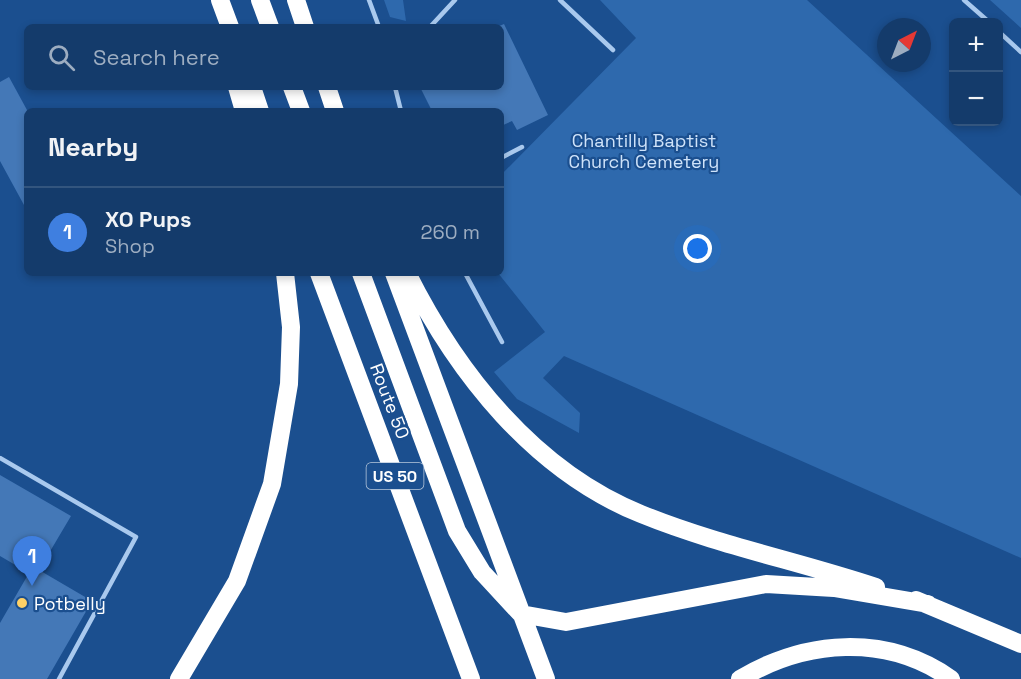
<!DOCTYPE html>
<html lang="en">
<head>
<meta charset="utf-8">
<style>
	:root { --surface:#143b6b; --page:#1d4271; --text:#f1f3f6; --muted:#9dadc1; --line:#33557e; --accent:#e69b98 }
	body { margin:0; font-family:"Space Grotesk",sans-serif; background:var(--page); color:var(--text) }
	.controls { position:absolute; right:18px; top:18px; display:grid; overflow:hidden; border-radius:9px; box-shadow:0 3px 9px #0003 }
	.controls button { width:54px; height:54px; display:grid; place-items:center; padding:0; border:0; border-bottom:2px solid var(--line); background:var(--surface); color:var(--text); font:30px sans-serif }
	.compass { position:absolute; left:877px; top:18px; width:54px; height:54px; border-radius:50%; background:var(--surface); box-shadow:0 3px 9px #0003; rotate:42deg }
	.you { position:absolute; left:698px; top:249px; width:21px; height:21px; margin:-15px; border:4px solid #fff; border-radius:50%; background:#1a73e8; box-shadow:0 0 0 9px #1a73e833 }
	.badge { display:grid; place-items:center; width:39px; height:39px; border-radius:50%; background:var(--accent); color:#fff; font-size:20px; font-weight:700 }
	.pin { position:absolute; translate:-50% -50px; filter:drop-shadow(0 2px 3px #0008) }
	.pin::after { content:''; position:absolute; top:32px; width:21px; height:18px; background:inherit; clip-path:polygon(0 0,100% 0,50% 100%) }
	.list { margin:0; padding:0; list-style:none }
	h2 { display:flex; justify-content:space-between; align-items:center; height:78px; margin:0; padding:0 24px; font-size:26px }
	h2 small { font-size:20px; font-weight:400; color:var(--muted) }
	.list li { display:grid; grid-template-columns:39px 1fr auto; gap:18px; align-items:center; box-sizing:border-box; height:90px; padding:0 24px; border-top:2px solid var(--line) }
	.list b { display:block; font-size:22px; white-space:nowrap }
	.list p { margin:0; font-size:20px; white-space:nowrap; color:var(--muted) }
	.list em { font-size:20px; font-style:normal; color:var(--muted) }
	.icon { flex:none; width:33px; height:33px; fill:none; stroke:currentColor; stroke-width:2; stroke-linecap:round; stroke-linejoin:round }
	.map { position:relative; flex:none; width:1021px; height:679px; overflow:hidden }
	.search { position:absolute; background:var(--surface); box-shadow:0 3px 9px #0003; left:24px; top:24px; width:480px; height:66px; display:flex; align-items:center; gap:15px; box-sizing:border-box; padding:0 21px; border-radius:9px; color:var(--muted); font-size:22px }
	.panel { position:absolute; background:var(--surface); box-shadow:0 3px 9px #0003; left:24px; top:108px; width:480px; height:168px; border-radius:9px }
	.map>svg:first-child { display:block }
</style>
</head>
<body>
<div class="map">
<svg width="1021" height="679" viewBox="0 0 1021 679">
	<rect width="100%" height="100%" fill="#1b4f8f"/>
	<path fill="#2e69ad" d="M384,0H403L406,21L390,17Z
		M600,0H807L1021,196V558L564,356L543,378L580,413L579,433L517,399L494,372L545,332L498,273H501V175L636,38Z
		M990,0H1021V28Z"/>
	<path fill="#4478b7" d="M504,24L548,115L517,130L512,121L501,126V111H432L420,87H501V27H497Z
		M9,77L27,110V204L24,205L0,161V82Z
		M0,475L71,516L39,570L92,601L47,679H0V623L29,573L0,556Z"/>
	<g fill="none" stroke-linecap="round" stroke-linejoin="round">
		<path stroke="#a9c9ee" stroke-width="4.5" d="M369,0L379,27
			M560,0L613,50
			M964,0L989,22
			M430,27L455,0
			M998,31L1021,52
			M395,87L401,111
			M501,158L522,147
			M465,273L502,342
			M0,458L136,537L59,679"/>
		<path stroke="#fff" stroke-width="18" d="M220,0L230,27
			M260,0L270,27
			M296,0L305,27
			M237,87L244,111
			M252,87L260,111
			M292,87L301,111
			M327,87L335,111
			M319,273L471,679
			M361,273L457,531L482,572L521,614L566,622L766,584L834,588L928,604
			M394,273L546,679
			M407,273C457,373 534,471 641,514C717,545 798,561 876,587
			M916,600L1021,644
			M179,679L237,581L272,484L289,384L291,327L285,273
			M740,679C805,640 886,633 951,679"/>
	</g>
	<circle fill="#ffd166" stroke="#1b4f8f" stroke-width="2" cx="22" cy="603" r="6"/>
	<g text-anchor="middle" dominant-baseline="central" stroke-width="4.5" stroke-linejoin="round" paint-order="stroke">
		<rect fill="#1b4f8f" stroke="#bbcadd" stroke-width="1.5" x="366.5" y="463" width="57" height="26" rx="4.5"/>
		<g font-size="16" font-weight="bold" fill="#fff">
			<text x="395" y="476">US 50</text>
		</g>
		<g font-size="18" fill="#cfe3fa" stroke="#1b4f8f">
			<text x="644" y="140">Chantilly Baptist<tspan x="644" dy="21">Church Cemetery</tspan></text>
		</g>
		<g font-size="18" fill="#fff" stroke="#1b4f8f">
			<text transform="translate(390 401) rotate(69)">Route 50</text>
		</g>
		<g font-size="18" fill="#fff" stroke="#1b4f8f" text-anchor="start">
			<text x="34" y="603">Potbelly</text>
		</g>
	</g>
</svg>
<div class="controls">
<button>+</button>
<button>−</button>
</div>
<svg class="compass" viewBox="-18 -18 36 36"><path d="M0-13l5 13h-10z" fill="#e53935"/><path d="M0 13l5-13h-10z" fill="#9dadc1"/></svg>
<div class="you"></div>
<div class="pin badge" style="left:32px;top:586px;background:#3f7fe0">1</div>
<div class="search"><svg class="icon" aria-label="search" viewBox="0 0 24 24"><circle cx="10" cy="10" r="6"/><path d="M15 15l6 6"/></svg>Search here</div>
<section class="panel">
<h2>Nearby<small></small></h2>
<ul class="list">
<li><span class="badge" style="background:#3f7fe0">1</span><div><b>XO Pups</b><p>Shop</p></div><em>260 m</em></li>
</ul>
</section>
</div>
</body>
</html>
